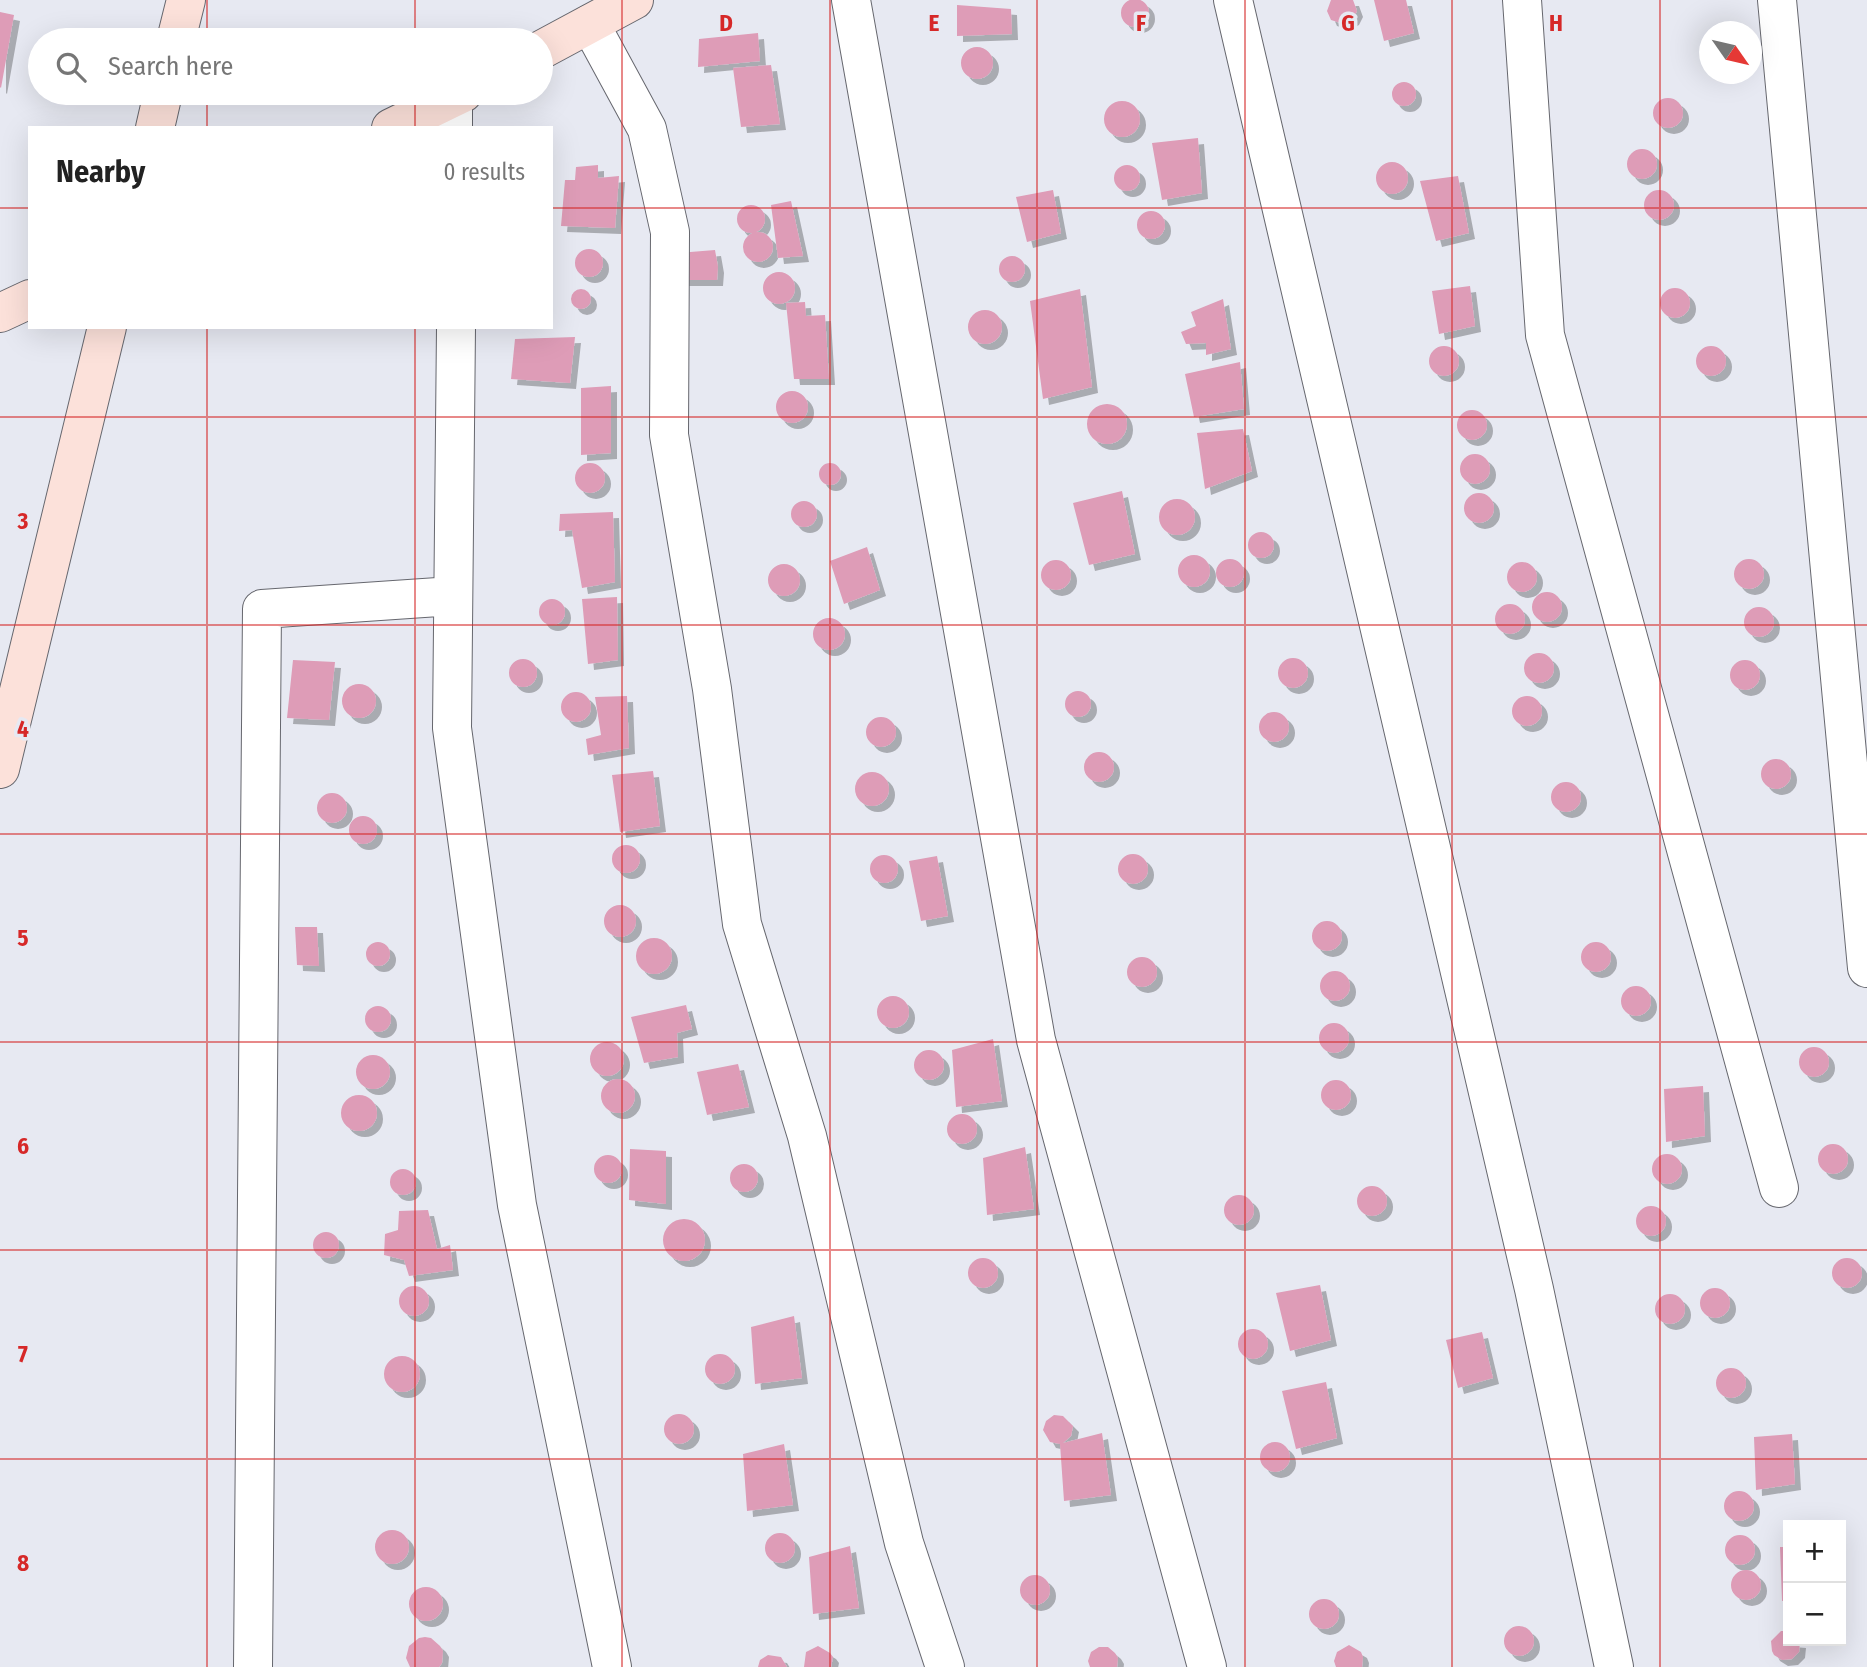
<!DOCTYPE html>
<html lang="en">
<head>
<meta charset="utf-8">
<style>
	:root { --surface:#fff; --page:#f6f6f6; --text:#222; --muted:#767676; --line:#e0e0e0 }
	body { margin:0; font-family:"Fira Sans Condensed",sans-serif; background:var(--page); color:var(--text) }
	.controls { position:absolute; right:21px; bottom:21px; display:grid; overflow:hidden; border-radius:0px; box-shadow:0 7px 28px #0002 }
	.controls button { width:63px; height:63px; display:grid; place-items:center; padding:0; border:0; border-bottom:2px solid var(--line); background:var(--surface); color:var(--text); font:35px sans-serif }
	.compass { position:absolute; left:1699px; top:21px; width:63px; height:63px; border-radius:50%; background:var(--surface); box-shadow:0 7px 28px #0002; rotate:124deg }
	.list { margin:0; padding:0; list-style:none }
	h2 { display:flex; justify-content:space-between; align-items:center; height:91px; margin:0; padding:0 28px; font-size:30px }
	h2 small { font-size:23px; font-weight:400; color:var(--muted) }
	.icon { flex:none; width:38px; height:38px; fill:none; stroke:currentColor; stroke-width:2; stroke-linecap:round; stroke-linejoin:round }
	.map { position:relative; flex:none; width:1867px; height:1667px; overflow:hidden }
	.search { position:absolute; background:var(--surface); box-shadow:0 7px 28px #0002; left:28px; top:28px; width:525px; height:77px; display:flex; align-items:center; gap:18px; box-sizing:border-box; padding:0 24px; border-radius:38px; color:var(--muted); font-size:26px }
	.panel { position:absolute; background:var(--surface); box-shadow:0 7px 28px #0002; left:28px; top:126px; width:525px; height:203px; border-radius:0px }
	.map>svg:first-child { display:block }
</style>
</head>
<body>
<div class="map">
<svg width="1867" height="1667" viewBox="0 0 1867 1667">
	<defs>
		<filter id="shadow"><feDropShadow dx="6" dy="6" stdDeviation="0" flood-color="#0004"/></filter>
	</defs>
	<rect width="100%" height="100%" fill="#e7e9f2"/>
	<path fill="#de9cb7" filter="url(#shadow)" d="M1121 13a14 14 0 1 1 28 0a14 14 0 1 1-28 0Z
		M1331,0H1353L1357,11L1353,19L1344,24L1331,20L1327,11Z
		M1374,0H1406L1414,33L1384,41Z
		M957,5L1011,9L1012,34L957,36Z
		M0,12L14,15L1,88L0,87Z
		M758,33L760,61L698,67L699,39Z
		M961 63a16 16 0 1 1 32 0a16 16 0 1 1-32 0Z
		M771,65L780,124L741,127L733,68Z
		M1392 94a12 12 0 1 1 24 0a12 12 0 1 1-24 0Z
		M1653 113a15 15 0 1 1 30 0a15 15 0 1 1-30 0Z
		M1104 119a18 18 0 1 1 36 0a18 18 0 1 1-36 0Z
		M1198,138L1202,193L1162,200L1152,143Z
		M1627 164a15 15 0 1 1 30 0a15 15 0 1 1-30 0Z
		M1376 178a16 16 0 1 1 32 0a16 16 0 1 1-32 0Z
		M598,165V178L619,176L615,228L561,226L565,180H575L576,167Z
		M1114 178a13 13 0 1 1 26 0a13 13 0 1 1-26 0Z
		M1458,176L1469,233L1436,241L1420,181Z
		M1053,190L1061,233L1027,242L1016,197Z
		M1644 205a15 15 0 1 1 30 0a15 15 0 1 1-30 0Z
		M791,201L803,256L778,258L771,205Z
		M737 219a14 14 0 1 1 28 0a14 14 0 1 1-28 0Z
		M1137 225a14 14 0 1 1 28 0a14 14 0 1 1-28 0Z
		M743 247a15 15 0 1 1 30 0a15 15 0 1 1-30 0Z
		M575 263a14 14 0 1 1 28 0a14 14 0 1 1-28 0Z
		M715,250L718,267L717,280H680L678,253Z
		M999 269a13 13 0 1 1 26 0a13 13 0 1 1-26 0Z
		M763 288a16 16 0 1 1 32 0a16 16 0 1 1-32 0Z
		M1470,286L1475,326L1439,334L1432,291Z
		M1660 303a15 15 0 1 1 30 0a15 15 0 1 1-30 0Z
		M571 299a10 10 0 1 1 20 0a10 10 0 1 1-20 0Z
		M1080,289L1092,387L1043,399L1030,301Z
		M1223,299L1231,349L1206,355V343L1186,344L1181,332L1196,326L1191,312Z
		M805,302L806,316L825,315L829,379H794L786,303Z
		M968 327a17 17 0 1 1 34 0a17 17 0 1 1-34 0Z
		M575,337L570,383L511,379L515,339Z
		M1429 361a15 15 0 1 1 30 0a15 15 0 1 1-30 0Z
		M1696 361a15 15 0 1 1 30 0a15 15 0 1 1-30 0Z
		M1240,362L1244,409L1194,417L1185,374Z
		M611,386V453L581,455V388Z
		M776 407a16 16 0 1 1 32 0a16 16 0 1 1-32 0Z
		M1087 424a20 20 0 1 1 40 0a20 20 0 1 1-40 0Z
		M1457 425a15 15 0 1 1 30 0a15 15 0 1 1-30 0Z
		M1243,429L1252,471L1205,489L1197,433Z
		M1460 469a15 15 0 1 1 30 0a15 15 0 1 1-30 0Z
		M575 478a15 15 0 1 1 30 0a15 15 0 1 1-30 0Z
		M819 474a11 11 0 1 1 22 0a11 11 0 1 1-22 0Z
		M1122,491L1135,554L1089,565L1073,503Z
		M1464 508a15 15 0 1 1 30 0a15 15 0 1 1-30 0Z
		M1159 517a18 18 0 1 1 36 0a18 18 0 1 1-36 0Z
		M791 514a13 13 0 1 1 26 0a13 13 0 1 1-26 0Z
		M613,512L615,582L582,588L572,530L559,531L560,514Z
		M1248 545a13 13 0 1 1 26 0a13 13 0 1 1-26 0Z
		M867,547L880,590L844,604L830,561Z
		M1178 571a16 16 0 1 1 32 0a16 16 0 1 1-32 0Z
		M1734 574a15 15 0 1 1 30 0a15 15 0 1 1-30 0Z
		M1216 573a14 14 0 1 1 28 0a14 14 0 1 1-28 0Z
		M1041 575a15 15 0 1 1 30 0a15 15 0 1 1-30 0Z
		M1507 577a15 15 0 1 1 30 0a15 15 0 1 1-30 0Z
		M768 580a16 16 0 1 1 32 0a16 16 0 1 1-32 0Z
		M1532 607a15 15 0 1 1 30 0a15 15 0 1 1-30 0Z
		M617,597L618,660L588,664L582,599Z
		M539 612a13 13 0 1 1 26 0a13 13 0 1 1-26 0Z
		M1495 619a15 15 0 1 1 30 0a15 15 0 1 1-30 0Z
		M1744 622a15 15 0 1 1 30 0a15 15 0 1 1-30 0Z
		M813 634a16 16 0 1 1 32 0a16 16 0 1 1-32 0Z
		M1524 668a15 15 0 1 1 30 0a15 15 0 1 1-30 0Z
		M1278 673a15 15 0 1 1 30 0a15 15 0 1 1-30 0Z
		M509 673a14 14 0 1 1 28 0a14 14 0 1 1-28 0Z
		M293,660L335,662L329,720L287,718Z
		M1730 675a15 15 0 1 1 30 0a15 15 0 1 1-30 0Z
		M342 701a17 17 0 1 1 34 0a17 17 0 1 1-34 0Z
		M1065 704a13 13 0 1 1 26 0a13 13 0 1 1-26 0Z
		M561 707a15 15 0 1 1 30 0a15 15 0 1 1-30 0Z
		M627,696L629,748L588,755L586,739L601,735L595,697Z
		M1512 711a15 15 0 1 1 30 0a15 15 0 1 1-30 0Z
		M1259 727a15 15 0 1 1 30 0a15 15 0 1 1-30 0Z
		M866 732a15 15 0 1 1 30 0a15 15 0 1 1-30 0Z
		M1084 767a15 15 0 1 1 30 0a15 15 0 1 1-30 0Z
		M1761 774a15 15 0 1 1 30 0a15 15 0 1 1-30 0Z
		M653,771L660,826L620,832L612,775Z
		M855 789a17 17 0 1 1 34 0a17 17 0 1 1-34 0Z
		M1551 797a15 15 0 1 1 30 0a15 15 0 1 1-30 0Z
		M317 808a15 15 0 1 1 30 0a15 15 0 1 1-30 0Z
		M349 830a14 14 0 1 1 28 0a14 14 0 1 1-28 0Z
		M612 859a14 14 0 1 1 28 0a14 14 0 1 1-28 0Z
		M1118 869a15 15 0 1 1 30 0a15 15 0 1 1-30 0Z
		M870 869a14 14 0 1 1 28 0a14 14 0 1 1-28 0Z
		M937,856L948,916L921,921L909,861Z
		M604 921a16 16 0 1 1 32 0a16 16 0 1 1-32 0Z
		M1312 936a15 15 0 1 1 30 0a15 15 0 1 1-30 0Z
		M295,927H317L319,966L297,965Z
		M636 956a18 18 0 1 1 36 0a18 18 0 1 1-36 0Z
		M366 954a12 12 0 1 1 24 0a12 12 0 1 1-24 0Z
		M1581 957a15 15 0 1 1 30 0a15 15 0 1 1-30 0Z
		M1127 972a15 15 0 1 1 30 0a15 15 0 1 1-30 0Z
		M1320 986a15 15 0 1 1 30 0a15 15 0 1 1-30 0Z
		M1621 1001a15 15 0 1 1 30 0a15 15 0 1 1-30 0Z
		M877 1012a16 16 0 1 1 32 0a16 16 0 1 1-32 0Z
		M686,1005L692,1029L677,1033L678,1057L644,1063L631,1017Z
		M365 1019a13 13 0 1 1 26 0a13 13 0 1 1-26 0Z
		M1319 1038a15 15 0 1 1 30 0a15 15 0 1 1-30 0Z
		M993,1039L1002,1101L956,1107L952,1050Z
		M590 1059a17 17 0 1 1 34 0a17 17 0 1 1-34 0Z
		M1799 1062a15 15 0 1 1 30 0a15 15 0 1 1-30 0Z
		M914 1065a15 15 0 1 1 30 0a15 15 0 1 1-30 0Z
		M356 1072a17 17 0 1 1 34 0a17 17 0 1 1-34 0Z
		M738,1064L749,1107L707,1115L697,1072Z
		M601 1096a17 17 0 1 1 34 0a17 17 0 1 1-34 0Z
		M1321 1095a15 15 0 1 1 30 0a15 15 0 1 1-30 0Z
		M1703,1086L1705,1136L1666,1142L1664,1089Z
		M341 1113a18 18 0 1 1 36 0a18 18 0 1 1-36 0Z
		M947 1129a15 15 0 1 1 30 0a15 15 0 1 1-30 0Z
		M1818 1159a15 15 0 1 1 30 0a15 15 0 1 1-30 0Z
		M1025,1147L1034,1209L987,1215L983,1158Z
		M630,1149L666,1151V1204L629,1200Z
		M1652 1169a15 15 0 1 1 30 0a15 15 0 1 1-30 0Z
		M594 1169a14 14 0 1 1 28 0a14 14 0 1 1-28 0Z
		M730 1178a14 14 0 1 1 28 0a14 14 0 1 1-28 0Z
		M390 1182a13 13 0 1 1 26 0a13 13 0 1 1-26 0Z
		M1357 1201a15 15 0 1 1 30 0a15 15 0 1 1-30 0Z
		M1224 1210a15 15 0 1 1 30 0a15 15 0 1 1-30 0Z
		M1636 1221a15 15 0 1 1 30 0a15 15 0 1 1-30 0Z
		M428,1210L437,1249L450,1245L453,1270L409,1276L404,1260L384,1255L385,1234L398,1230L399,1211Z
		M663 1240a21 21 0 1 1 42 0a21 21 0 1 1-42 0Z
		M313 1245a13 13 0 1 1 26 0a13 13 0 1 1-26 0Z
		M1832 1273a15 15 0 1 1 30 0a15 15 0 1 1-30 0Z
		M968 1273a15 15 0 1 1 30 0a15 15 0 1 1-30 0Z
		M1320,1285L1331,1340L1290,1351L1276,1293Z
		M399 1301a15 15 0 1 1 30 0a15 15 0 1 1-30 0Z
		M1700 1303a15 15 0 1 1 30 0a15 15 0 1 1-30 0Z
		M1655 1309a15 15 0 1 1 30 0a15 15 0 1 1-30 0Z
		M794,1316L802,1378L755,1384L751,1327Z
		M1238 1344a15 15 0 1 1 30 0a15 15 0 1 1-30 0Z
		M1482,1332L1493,1378L1458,1388L1446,1340Z
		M705 1369a15 15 0 1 1 30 0a15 15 0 1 1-30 0Z
		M384 1374a18 18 0 1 1 36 0a18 18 0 1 1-36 0Z
		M1716 1383a15 15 0 1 1 30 0a15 15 0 1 1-30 0Z
		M1326,1382L1337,1438L1296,1449L1282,1391Z
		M664 1429a15 15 0 1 1 30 0a15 15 0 1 1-30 0Z
		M1054,1415L1063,1416L1073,1426L1071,1436L1063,1443L1102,1433L1111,1495L1064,1501L1060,1444L1050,1442L1043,1430L1046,1421Z
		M1792,1434L1795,1484L1756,1490L1754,1437Z
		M1260 1457a15 15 0 1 1 30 0a15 15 0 1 1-30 0Z
		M784,1444L793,1505L747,1511L743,1454Z
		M1724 1506a15 15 0 1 1 30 0a15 15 0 1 1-30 0Z
		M375 1547a17 17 0 1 1 34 0a17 17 0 1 1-34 0Z
		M765 1548a15 15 0 1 1 30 0a15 15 0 1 1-30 0Z
		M1725 1550a15 15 0 1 1 30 0a15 15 0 1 1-30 0Z
		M850,1546L859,1608L813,1614L809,1557Z
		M1780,1547H1788V1600L1782,1601Z
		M1731 1585a15 15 0 1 1 30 0a15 15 0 1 1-30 0Z
		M1020 1590a15 15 0 1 1 30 0a15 15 0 1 1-30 0Z
		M409 1604a17 17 0 1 1 34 0a17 17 0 1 1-34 0Z
		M1309 1614a15 15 0 1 1 30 0a15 15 0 1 1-30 0Z
		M1504 1641a15 15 0 1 1 30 0a15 15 0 1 1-30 0Z
		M1781,1631H1788V1641L1800,1642L1799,1652L1792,1659L1782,1660L1774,1655L1772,1651L1771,1641Z
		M425,1637L431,1638L440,1646L443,1651L442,1663L439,1667H410L406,1658L409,1646L419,1638Z
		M1349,1645L1361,1652L1363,1657L1362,1667H1336L1334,1661L1337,1652Z
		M818,1646L830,1653L833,1657L831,1667H804L806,1652Z
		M1099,1647H1108L1115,1653L1118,1658L1117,1667H1090L1088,1661L1091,1652Z
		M768,1655L781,1657L787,1667H758L760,1660Z"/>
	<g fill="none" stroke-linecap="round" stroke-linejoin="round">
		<g stroke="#66676e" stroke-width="40">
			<path id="street" d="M851,0L1036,1040L1207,1667
				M1233,0L1534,1289L1614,1667
				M1522,0L1545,335L1779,1188
				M1777,0L1867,968
				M590,24L647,129L670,232L669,435L712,689L742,924L807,1136L904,1543L945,1667
				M453,98V128
				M456,327L452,728L517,1205L612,1667
				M253,1667L262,609L453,596"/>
		</g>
		<g stroke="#66676e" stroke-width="40">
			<path id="secondary" d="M176,40L186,0
				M541,50L634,0
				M155,128L163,93
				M391,128L463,93
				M0,313L30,299
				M0,769L107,327"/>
		</g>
		<use href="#street" stroke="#fff" stroke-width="38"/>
		<use href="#secondary" stroke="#fce1da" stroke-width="38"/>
	</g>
	<path fill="none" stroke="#d62828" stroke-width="2" stroke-opacity="0.55" d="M207,0V40M415,0V40M622,0V1667M830,0V1667M1037,0V1667M1245,0V1667M1452,0V1667M1660,0V1667M207,93V128M415,93V128M0,208H30M551,208H1867M207,327V1667M415,327V1667M0,417H1867M0,625H1867M0,834H1867M0,1042H1867M0,1250H1867M0,1459H1867"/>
	<g font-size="23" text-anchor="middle" font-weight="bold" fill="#d62828" stroke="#e7e9f2" stroke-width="7" stroke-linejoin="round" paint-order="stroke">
		<text x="726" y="31">D</text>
		<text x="934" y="31">E</text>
		<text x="1141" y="31">F</text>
		<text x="1348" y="31">G</text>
		<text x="1556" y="31">H</text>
		<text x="23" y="529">3</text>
		<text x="23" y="737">4</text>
		<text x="23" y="946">5</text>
		<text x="23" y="1154">6</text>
		<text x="23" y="1362">7</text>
		<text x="23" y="1571">8</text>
	</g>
</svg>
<div class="controls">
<button>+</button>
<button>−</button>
</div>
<svg class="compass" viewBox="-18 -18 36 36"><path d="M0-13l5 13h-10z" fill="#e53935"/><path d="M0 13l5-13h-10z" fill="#767676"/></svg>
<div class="search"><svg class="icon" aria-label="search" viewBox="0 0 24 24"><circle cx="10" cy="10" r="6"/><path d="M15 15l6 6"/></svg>Search here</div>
<section class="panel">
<h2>Nearby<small>0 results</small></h2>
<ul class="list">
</ul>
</section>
</div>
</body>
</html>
